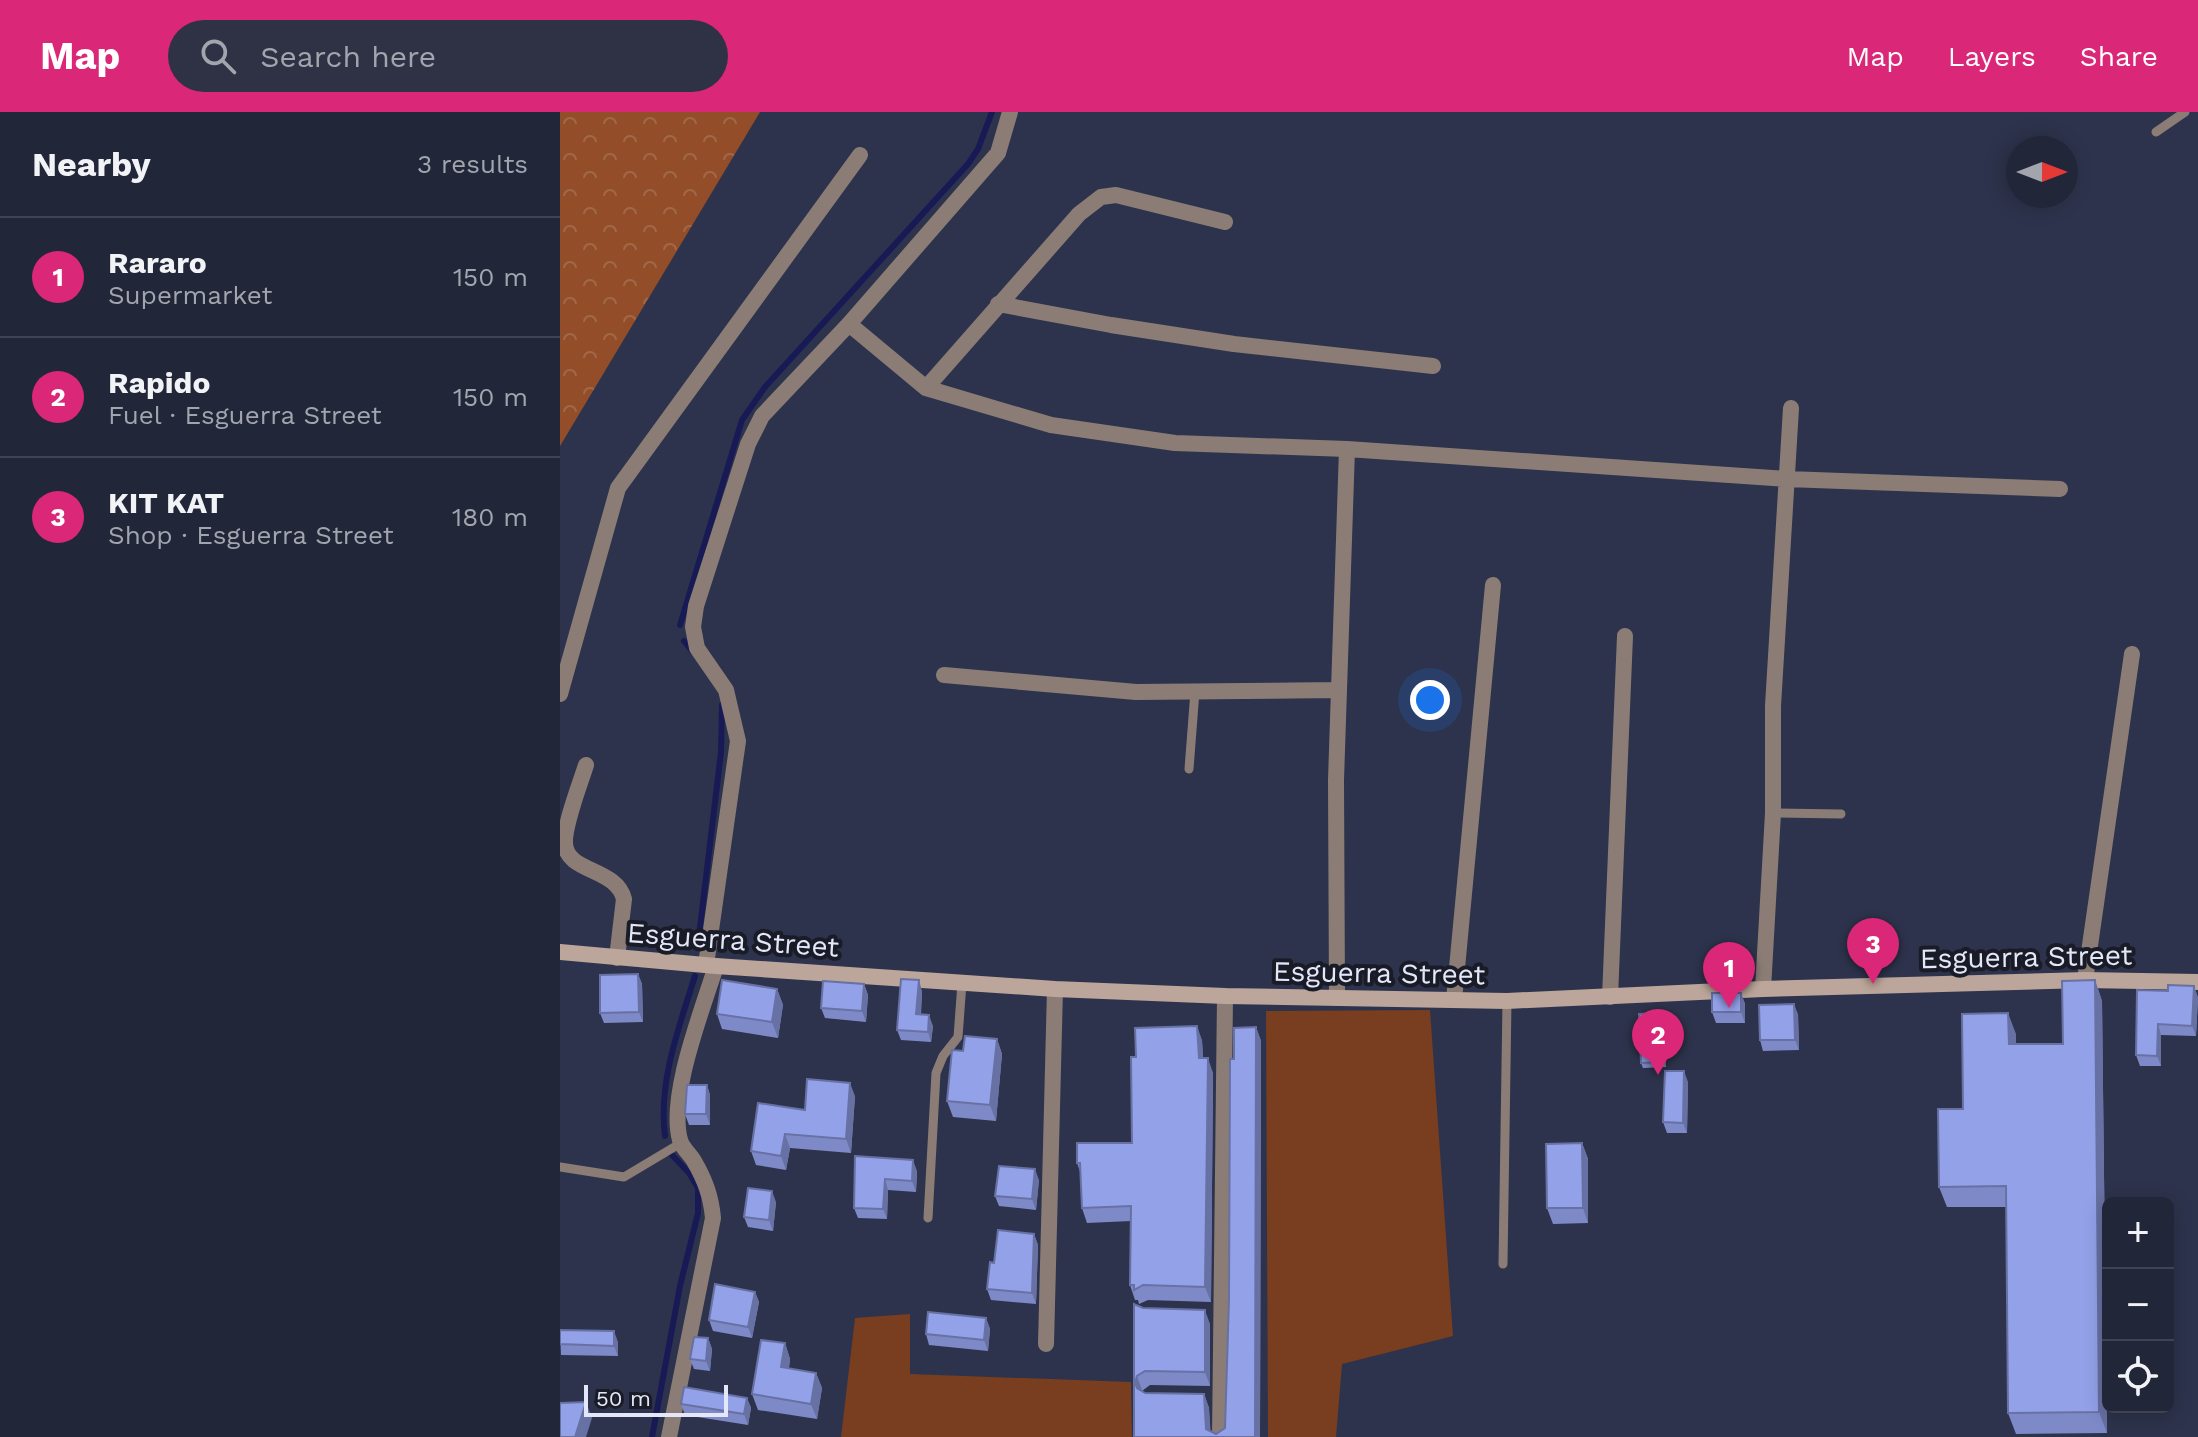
<!DOCTYPE html>
<html lang="en">
<head>
<meta charset="utf-8">
<style>
	:root { --surface:#222639; --page:#2e3244; --text:#f1f3f6; --muted:#a2a5ae; --line:#3f4353; --accent:#db2777 }
	body { margin:0; font-family:"Work Sans",sans-serif; background:var(--page); color:var(--text) }
	.controls { position:absolute; right:24px; bottom:24px; display:grid; overflow:hidden; border-radius:12px; box-shadow:0 4px 20px #0003 }
	.controls button { width:72px; height:72px; display:grid; place-items:center; padding:0; border:0; border-bottom:2px solid var(--line); background:var(--surface); color:var(--text); font:40px sans-serif }
	.compass { position:absolute; left:1446px; top:24px; width:72px; height:72px; border-radius:50%; background:var(--surface); box-shadow:0 4px 20px #0003; rotate:90deg }
	.scale { position:absolute; left:24px; bottom:20px; width:144px; box-sizing:border-box; padding-left:8px; border:4px solid #e3e7f7; border-top:0; font-size:22px; line-height:28px; white-space:nowrap; color:#e3e7f7; -webkit-text-stroke:6px #191b27; paint-order:stroke }
	.you { position:absolute; left:870px; top:588px; width:28px; height:28px; margin:-20px; border:6px solid #fff; border-radius:50%; background:#1a73e8; box-shadow:0 0 0 12px #1a73e833 }
	.badge { display:grid; place-items:center; width:52px; height:52px; border-radius:50%; background:var(--accent); color:#fff; font-size:26px; font-weight:700 }
	.pin { position:absolute; translate:-50% -66px; filter:drop-shadow(0 2px 4px #0008) }
	.pin::after { content:''; position:absolute; top:42px; width:28px; height:24px; background:inherit; clip-path:polygon(0 0,100% 0,50% 100%) }
	.list { margin:0; padding:0; list-style:none }
	h2 { display:flex; justify-content:space-between; align-items:center; height:104px; margin:0; padding:0 32px; font-size:34px }
	h2 small { font-size:26px; font-weight:400; color:var(--muted) }
	.list li { display:grid; grid-template-columns:52px 1fr auto; gap:24px; align-items:center; box-sizing:border-box; height:120px; padding:0 32px; border-top:2px solid var(--line) }
	.list b { display:block; font-size:30px; white-space:nowrap }
	.list p { margin:0; font-size:26px; white-space:nowrap; color:var(--muted) }
	.list em { font-size:26px; font-style:normal; color:var(--muted) }
	.icon { flex:none; width:44px; height:44px; fill:none; stroke:currentColor; stroke-width:2; stroke-linecap:round; stroke-linejoin:round }
	.map { position:relative; flex:none; width:1638px; height:1325px; overflow:hidden }
	header { display:flex; align-items:center; gap:48px; box-sizing:border-box; height:112px; padding:0 40px; background:var(--accent); color:#fff }
	header strong { font-size:38px }
	nav { display:flex; gap:44px; margin-inline-start:auto; font-size:28px }
	.search { width:560px; height:72px; background:var(--page); display:flex; align-items:center; gap:20px; box-sizing:border-box; padding:0 28px; border-radius:44px; color:var(--muted); font-size:30px }
	main { display:flex }
	aside { flex:1; background:var(--surface) }
	.map>svg:first-child { display:block }
</style>
</head>
<body>
<header>
<strong>Map</strong>
<div class="search"><svg class="icon" aria-label="search" viewBox="0 0 24 24"><circle cx="10" cy="10" r="6"/><path d="M15 15l6 6"/></svg>Search here</div>
<nav><a>Map</a><a>Layers</a><a>Share</a></nav>
</header>
<main>
<aside>
<h2>Nearby<small>3 results</small></h2>
<ul class="list">
<li><span class="badge">1</span><div><b>Rararo</b><p>Supermarket</p></div><em>150 m</em></li>
<li><span class="badge">2</span><div><b>Rapido</b><p>Fuel · Esguerra Street</p></div><em>150 m</em></li>
<li><span class="badge">3</span><div><b>KIT KAT</b><p>Shop · Esguerra Street</p></div><em>180 m</em></li>
</ul>
</aside>
<div class="map">
<svg width="1638" height="1325" viewBox="0 0 1638 1325">
	<defs>
		<pattern id="forest-crowns" width="20" height="18" patternUnits="userSpaceOnUse" patternTransform="scale(2)"><rect width="20" height="18" fill="#934e29"/><path d="M2 6a3 3 0 1 1 6 0M12 15a3 3 0 1 1 6 0" fill="none" stroke="#a26849"/></pattern>
	</defs>
	<rect width="100%" height="100%" fill="#2d334c"/>
	<path fill="#783e1f" d="M870,898L893,1224L782,1252L776,1325H708L706,899Z
		M350,1202V1262L571,1270L572,1325H281L295,1206Z"/>
	<path fill="url(#forest-crowns)" d="M0,0H200L0,334Z"/>
	<g fill="none" stroke-linecap="round" stroke-linejoin="round">
		<path stroke="#181a56" stroke-width="6" d="M120,513L182,308L205,275L408,52L418,37L432,0
			M124,529L132,539
			M139,824L161,640L162,593
			M105,1024C98,970 119,915 135,864
			M92,1325L120,1174L138,1101V1076L129,1061L112,1043"/>
		<path stroke="#8b7d76" stroke-width="9" d="M1596,20L1625,0
			M629,657L635,579
			M1213,701L1281,702
			M0,1055L64,1065L121,1031
			M368,1106L376,961L383,944L398,925L402,871
			M943,1152L947,889"/>
		<path stroke="#8b7d76" stroke-width="16" d="M438,192L551,213L674,232L873,254
			M289,212L366,276L491,313L615,331L787,337L1227,367L1500,377
			M366,276L519,102L541,85L556,83L665,110
			M384,563L576,580L779,578
			M0,582L58,376L300,43
			M26,653C20,672 4,713 5,731C6,761 56,755 64,787L57,846
			M146,853L178,629L166,578L137,536L133,515L136,494L188,332L202,304L289,212L438,41L450,0
			M1525,868L1572,542
			M1203,877L1213,701V594L1231,296
			M1050,885L1065,524
			M777,886L776,668L787,337
			M894,888L933,473
			M486,1232L495,877
			M109,1325L153,1106C151,1084 145,1068 134,1049C130,1042 122,1036 120,1028C108,984 142,899 156,854
			M660,1325L665,884"/>
		<path stroke="#bca59a" stroke-width="16" d="M0,840L156,854L495,877L665,884L947,889L1203,877L1525,868L1638,870"/>
	</g>
	<path fill="#7e8ac8" d="M78,862L82,872L83,910L44,911L40,901Z
		M1535,868L1542,889L1547,1321L1456,1322L1448,1301L1446,1095H1387L1379,1075L1403,997L1456,922V932H1503Z
		M304,872L308,883L306,910L265,906L261,896Z
		M217,877L223,893L218,926L162,917L157,902Z
		M1577,878L1638,885L1636,924L1601,923V954H1580L1576,943Z
		M362,879L361,903L373,914L371,930L341,928L337,918Z
		M1181,881L1185,892V911H1156L1152,900Z
		M1238,902L1239,938L1203,939L1200,928Z
		M1103,906L1106,955L1083,956L1081,951Z
		M696,915L701,929L700,1325H574V1192L583,1196L650,1212V1274L590,1273L582,1279L585,1281L644,1282L649,1296L650,1320L656,1322L665,1316L669,1187L674,947Z
		M437,927L442,942L436,1009L393,1005L387,989L403,939Z
		M642,928L643,946L653,961L651,1190L588,1188L579,1192L578,1188H575L570,1173L571,1109L527,1111L522,1096L521,1062L517,1051L572,1031L576,945Z
		M1128,970L1127,1021H1107L1103,1010Z
		M147,973L150,983V1013H129L125,1002Z
		M295,984L291,1041L230,1036L226,1058L196,1053L191,1039L245,998Z
		M1022,1031L1028,1047V1111L993,1112L987,1096Z
		M295,1044L357,1059L356,1080L328,1078L327,1107L298,1106L294,1096Z
		M479,1068L476,1098L439,1094L435,1084Z
		M216,1090L213,1119L188,1115L184,1105Z
		M474,1122L478,1133L476,1192L431,1188L427,1177L434,1151Z
		M195,1180L199,1190L192,1226L153,1219L149,1208Z
		M426,1206L430,1217L428,1239L369,1233L366,1222Z
		M0,1218L58,1230V1244L1,1243Z
		M148,1226L152,1237L150,1259L134,1257L130,1247Z
		M225,1231L230,1247L229,1256L256,1261L262,1276L257,1307L198,1298L192,1282Z
		M187,1286L191,1296L188,1313L125,1303L121,1292Z"/>
	<path fill="#6771a3" d="M78,862L82,872L83,910L79,900Z
		M359,868L362,879L360,913L356,902Z
		M1535,868L1542,889L1547,1321L1539,1300Z
		M304,872L308,883L306,910L302,899Z
		M1634,874L1638,885L1636,924L1632,914Z
		M217,877L223,893L218,926L212,910Z
		M1181,881L1185,892V911L1181,900Z
		M1234,892L1238,902L1239,938L1235,928Z
		M1102,901L1103,906L1106,955L1104,950Z
		M1448,901L1456,922V953L1449,932Z
		M369,903L373,914L371,930L368,920Z
		M1598,912L1601,923V954L1597,944Z
		M637,914L642,928L644,961L639,946Z
		M696,915L701,929L700,1325H695Z
		M437,927L442,942L436,1009L430,993Z
		M648,946L653,961L651,1190L645,1175Z
		M1124,959L1128,970L1127,1021L1123,1011Z
		M290,971L295,984L291,1041L286,1027Z
		M147,973L150,983V1013L146,1002Z
		M225,1022L230,1036L226,1058L221,1044Z
		M1022,1031L1028,1047V1111L1023,1096Z
		M353,1048L357,1059L356,1080L352,1069Z
		M475,1057L479,1068L476,1098L472,1087Z
		M325,1067L328,1078L327,1107L323,1097Z
		M212,1079L216,1090L213,1119L209,1108Z
		M474,1122L478,1133L476,1192L472,1181Z
		M195,1180L199,1190L192,1226L188,1215Z
		M645,1198L650,1212V1274L645,1260Z
		M426,1206L430,1217L428,1239L424,1228Z
		M54,1219L58,1230V1244L54,1234Z
		M148,1226L152,1237L150,1259L146,1249Z
		M225,1231L230,1247L227,1270L221,1255Z
		M256,1261L262,1276L257,1307L251,1292Z
		M577,1264L582,1278L580,1285L575,1271Z
		M644,1282L649,1296L651,1325L646,1317Z
		M187,1286L191,1296L188,1313L184,1302Z
		M26,1290L32,1306L26,1325H15Z"/>
	<path fill="#93a1e9" stroke="#6771a3" stroke-width="2" d="M78,862L79,900L40,901V863Z
		M341,867L359,868L356,902L369,903L368,920L337,918Z
		M162,868L217,877L212,910L157,902Z
		M1535,868L1539,1300L1448,1301L1446,1074L1379,1075L1378,997H1403L1402,902L1448,901L1449,932H1503L1502,869Z
		M263,869L304,872L302,899L261,896Z
		M1608,873L1634,874L1632,914L1598,912L1597,944L1576,943L1577,878L1608,879Z
		M1152,881H1181V900H1152Z
		M1234,892L1235,928H1200L1199,893Z
		M1102,901L1104,950L1081,951L1079,902Z
		M637,914L639,946H648L645,1175L583,1173L574,1178V1173H570L571,1094L522,1096L520,1051H517V1031H572L571,945H576L575,916Z
		M696,915L695,1325H574V1192L583,1196L645,1198V1260L585,1259L577,1264L575,1271L577,1276L585,1281L644,1282L646,1317L656,1322L665,1316L669,1187L670,947H674V916Z
		M405,924L437,927L430,993L387,989L392,938L403,939Z
		M1105,959H1124L1123,1011L1103,1010Z
		M247,967L290,971L286,1027L225,1022L221,1044L191,1039L198,991L245,998Z
		M127,973H147L146,1002H125Z
		M1022,1031L1023,1096H987L986,1032Z
		M295,1044L353,1048L352,1069L325,1067L323,1097L294,1096Z
		M439,1054L475,1057L472,1087L435,1084Z
		M188,1076L212,1079L209,1108L184,1105Z
		M438,1118L474,1122L472,1181L427,1177L430,1150L434,1151Z
		M155,1172L195,1180L188,1215L149,1208Z
		M368,1200L426,1206L424,1228L366,1222Z
		M0,1218L54,1219V1234L0,1232Z
		M134,1225L148,1226L146,1249L130,1247Z
		M201,1228L225,1231L221,1255L256,1261L251,1292L192,1282Z
		M124,1275L187,1286L184,1302L121,1292Z
		M26,1290L15,1325H0V1291Z"/>
	<g text-anchor="middle" dominant-baseline="central" stroke-width="8" stroke-linejoin="round" paint-order="stroke">
		<g font-size="28" fill="#e3e7f7" stroke="#191b27">
			<text transform="translate(173 828) rotate(4)">Esguerra Street</text>
			<text transform="translate(1466 845) rotate(-1)">Esguerra Street</text>
			<text transform="translate(819 861) rotate(1)">Esguerra Street</text>
		</g>
	</g>
</svg>
<div class="controls">
<button>+</button>
<button>−</button>
<button><svg class="icon" aria-label="locate" viewBox="0 0 24 24"><circle cx="12" cy="12" r="6"/><path d="M12 2v4M12 18v4M2 12h4M18 12h4"/></svg></button>
</div>
<svg class="compass" viewBox="-18 -18 36 36"><path d="M0-13l5 13h-10z" fill="#e53935"/><path d="M0 13l5-13h-10z" fill="#a2a5ae"/></svg>
<div class="scale">50 m</div>
<div class="you"></div>
<div class="pin badge" style="left:1169px;top:896px">1</div>
<div class="pin badge" style="left:1098px;top:963px">2</div>
<div class="pin badge" style="left:1313px;top:872px">3</div>
</div>
</main>
</body>
</html>
